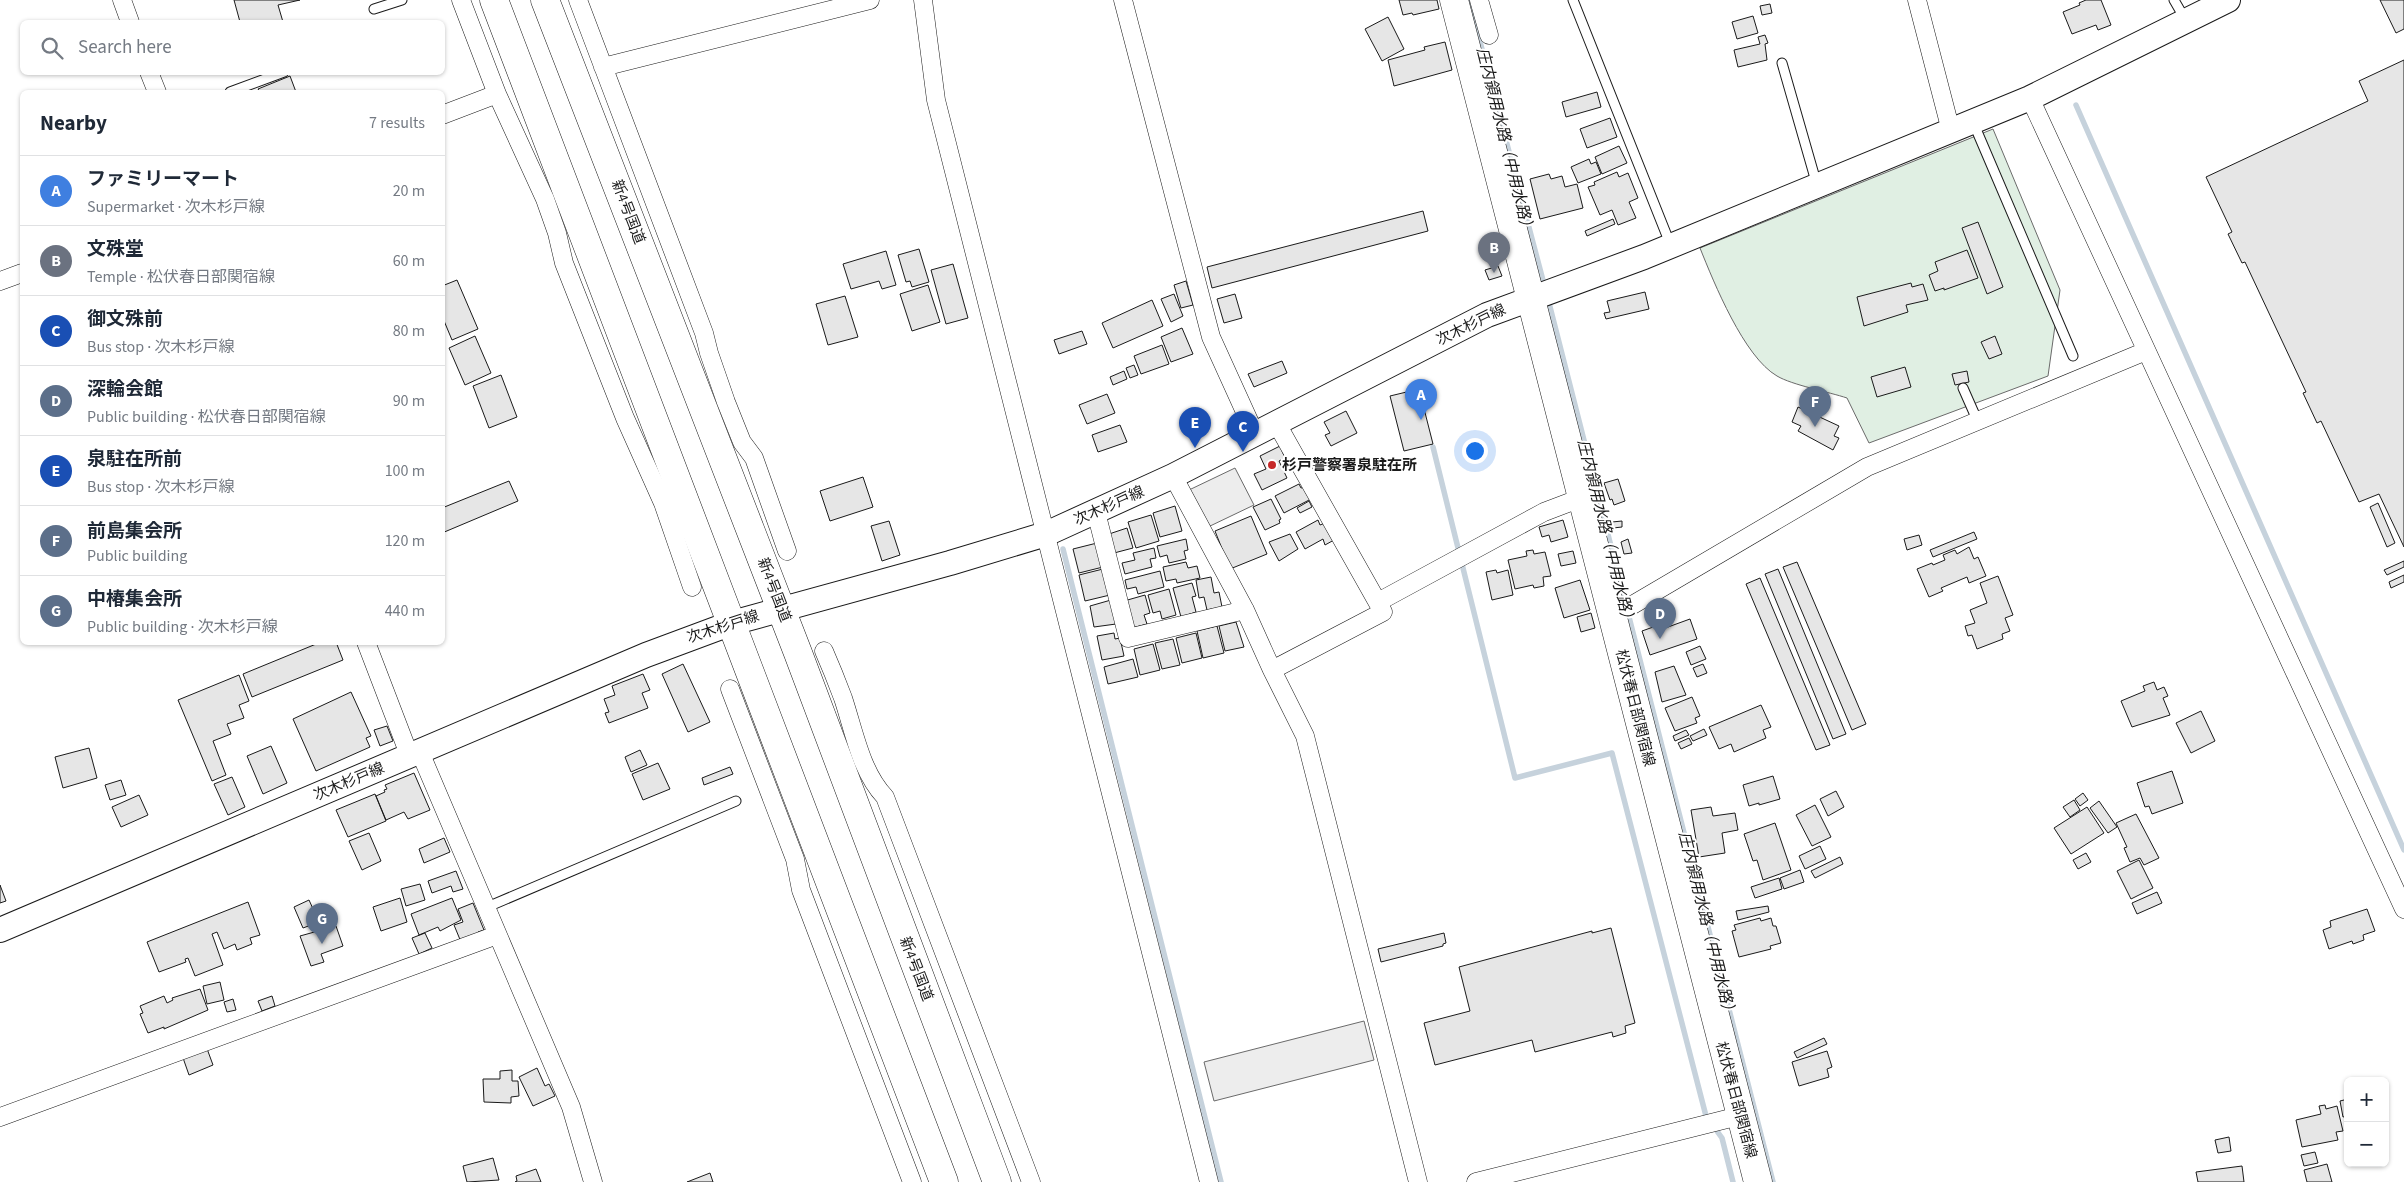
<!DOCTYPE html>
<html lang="en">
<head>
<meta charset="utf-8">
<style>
	:root { --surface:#fff; --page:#f6f6f7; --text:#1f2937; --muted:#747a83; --line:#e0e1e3; --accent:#7c3aed }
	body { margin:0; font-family:"Source Sans 3","Noto Sans JP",sans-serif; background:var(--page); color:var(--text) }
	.controls { position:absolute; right:15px; bottom:15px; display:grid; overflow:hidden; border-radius:8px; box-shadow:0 1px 4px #0004 }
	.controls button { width:45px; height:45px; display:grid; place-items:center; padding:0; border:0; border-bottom:1px solid var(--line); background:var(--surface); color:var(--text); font:25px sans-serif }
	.you { position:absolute; left:1474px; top:450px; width:18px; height:18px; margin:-12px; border:4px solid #fff; border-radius:50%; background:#1a73e8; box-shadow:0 0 0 8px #1a73e833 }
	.badge { display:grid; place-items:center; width:32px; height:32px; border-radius:50%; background:var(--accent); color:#fff; font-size:16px; font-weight:700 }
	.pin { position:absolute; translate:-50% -41px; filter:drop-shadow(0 1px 2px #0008) }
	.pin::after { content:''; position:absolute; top:26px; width:18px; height:15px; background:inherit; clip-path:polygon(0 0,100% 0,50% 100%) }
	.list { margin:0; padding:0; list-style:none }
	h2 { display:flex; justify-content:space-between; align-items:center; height:65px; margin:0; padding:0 20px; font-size:21px }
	h2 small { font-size:16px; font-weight:400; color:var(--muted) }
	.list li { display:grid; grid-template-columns:32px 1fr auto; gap:15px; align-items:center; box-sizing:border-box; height:70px; padding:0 20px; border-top:1px solid var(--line) }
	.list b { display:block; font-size:19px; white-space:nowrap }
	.list p { margin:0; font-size:16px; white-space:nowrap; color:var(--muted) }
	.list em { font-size:16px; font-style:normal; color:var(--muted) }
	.icon { flex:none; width:28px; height:28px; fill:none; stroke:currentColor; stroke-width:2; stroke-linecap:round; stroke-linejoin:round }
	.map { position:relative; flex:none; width:2404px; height:1182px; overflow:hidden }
	.search { position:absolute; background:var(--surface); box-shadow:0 1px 4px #0004; left:20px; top:20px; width:425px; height:55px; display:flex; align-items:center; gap:12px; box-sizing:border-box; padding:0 18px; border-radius:8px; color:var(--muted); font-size:19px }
	.panel { position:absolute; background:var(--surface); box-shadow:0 1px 4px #0004; left:20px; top:90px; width:425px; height:555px; border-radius:8px }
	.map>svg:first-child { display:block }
</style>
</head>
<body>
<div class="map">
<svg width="2404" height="1182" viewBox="0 0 2404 1182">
	<rect width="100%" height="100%" fill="#fff"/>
	<path fill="#e0efe3" stroke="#6a6a6a" d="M1993,129L2060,290L2048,376L1869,443L1847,398C1829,392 1792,385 1777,376C1744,357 1714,283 1700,248Z"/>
	<path fill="#ededed" stroke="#6a6a6a" d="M1235,468L1254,505L1208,527L1189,490Z
		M1364,1021L1374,1060L1214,1101L1204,1062Z"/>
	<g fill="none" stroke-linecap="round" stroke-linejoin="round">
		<path stroke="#c6d2dc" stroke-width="5.5" d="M1469,0L1545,288
			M2076,105L2404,850
			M1548,299L1773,1182
			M1433,447L1515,778L1612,753L1706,1116L1722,1138L1733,1182
			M1063,549L1221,1182"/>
	</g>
	<path fill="#e6e6e6" stroke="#1a1a1a" d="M234,0H300L278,5L283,22H240Z
		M1399,0H1437L1439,9L1413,15L1412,13L1403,15Z
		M2086,0H2101L2111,25L2098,30L2096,25L2072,34L2063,12L2080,5L2079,3Z
		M2380,0H2404V29L2396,33Z
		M1770,4L1772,13L1762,15L1760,6Z
		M1753,16L1758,33L1737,39L1732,22Z
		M1388,17L1404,49L1382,61L1365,29Z
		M1765,35L1768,43L1765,44L1767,60L1738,67L1734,50L1760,44L1758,37Z
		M1445,42L1452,70L1394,86L1388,60L1425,50L1424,47Z
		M2404,60V547L2379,494L2359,502L2321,421L2317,423L2303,393L2306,392L2245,262L2242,263L2228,234L2232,232L2206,177L2368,101L2359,81Z
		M290,76L296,92H260L258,89Z
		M1597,92L1601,107L1566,117L1562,102Z
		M1610,118L1617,137L1587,148L1580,129Z
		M1619,146L1627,163L1602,174L1595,157Z
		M1589,159L1591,164L1596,162L1601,174L1578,183L1571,167Z
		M1617,172L1619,177L1628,173L1638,198L1629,202L1636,218L1618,225L1612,210L1600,215L1588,187L1595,185L1594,182Z
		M1549,174L1551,179L1562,176L1565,187L1577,184L1583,208L1540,219L1530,179Z
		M1423,211L1428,231L1212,288L1207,267Z
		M1613,219L1615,224L1587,236L1585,231Z
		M1978,222L2003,287L1987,294L1962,228Z
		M919,249L929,282L912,287L910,281L906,282L898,255Z
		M1967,250L1978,278L1944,290V288L1935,291L1929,275L1938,271L1935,262Z
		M886,251L896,285L882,289L879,281L851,289L843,264Z
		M953,264L968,318L946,324L931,270Z
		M1498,266L1502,276L1489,280L1485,270Z
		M457,280L478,329L452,340L442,316V286Z
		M1186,281L1193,305L1181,308L1174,285Z
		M1911,283L1912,287L1923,284L1928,300L1906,305L1908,312L1864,326L1857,297Z
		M928,285L940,322L912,331L900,294Z
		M1645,292L1649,309L1606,319L1604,313L1610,312L1607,301Z
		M1174,294L1183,316L1171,322L1161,299Z
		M1235,294L1242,318L1224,323L1217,299Z
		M845,296L858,337L828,345L816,304Z
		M1152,300L1163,326L1113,348L1102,323Z
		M1182,328L1193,354L1171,362L1161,337Z
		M1082,331L1087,344L1059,354L1054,340Z
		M475,336L491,373L465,385L449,348Z
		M1995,336L2002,354L1989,359L1981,342Z
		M1162,345L1169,364L1141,374L1134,356Z
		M1282,361L1287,373L1254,387L1248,374Z
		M1134,365L1138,375L1130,378L1126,368Z
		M1905,367L1911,387L1877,397L1871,377Z
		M1124,371L1127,379L1113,385L1110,377Z
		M1967,371L1969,382L1955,385L1952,374Z
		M501,375L517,417L489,428L473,386Z
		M1419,389L1433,444L1404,451L1390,396Z
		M1107,394L1115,413L1087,424L1079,405Z
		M1798,407L1839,426L1834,436L1839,438L1833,450L1798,431L1801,426L1792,422Z
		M1346,411L1357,433L1331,446L1325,435L1330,433L1324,422Z
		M1120,425L1127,442L1098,452L1092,435Z
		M1280,446L1285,458L1279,461L1287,478L1262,490L1254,474L1266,469L1260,456Z
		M863,477L873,507L830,521L820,491Z
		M1618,479L1625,501L1614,505L1612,499L1610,500L1604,483Z
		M509,481L518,501L442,533V508Z
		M1299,484L1301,488L1305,487L1311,499L1284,513L1275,496Z
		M1271,499L1281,519L1279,520L1280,523L1265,530L1253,507Z
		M1309,501L1312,507L1300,513L1297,508Z
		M2378,503L2395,543L2387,547L2370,507Z
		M1175,506L1182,531L1160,537L1153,513Z
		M1151,515L1159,541L1136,548L1128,522Z
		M1251,516L1267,554L1230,569L1215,531Z
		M1318,520L1320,525L1325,523L1334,540L1325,545L1323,539L1305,549L1296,532Z
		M1563,520L1568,537L1551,542L1549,535L1542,537L1539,527Z
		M889,521L900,555L882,561L871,526Z
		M1622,521V527L1613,528L1612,522Z
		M1127,528L1133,548L1114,553L1109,534Z
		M1974,532L1977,539L1933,557L1930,550Z
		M1290,534L1298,549L1279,561L1269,542Z
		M1919,535L1922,545L1907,550L1904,539Z
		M1186,539L1188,550L1184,551L1186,559L1169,563L1167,555L1160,557L1157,546Z
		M1628,539L1632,553L1624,554L1621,542Z
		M1097,543L1103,567L1079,573L1073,549Z
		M1969,547L1974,559L1978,557L1986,576L1969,583L1967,577L1941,588L1943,591L1929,597L1917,569L1932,563L1933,565L1945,560L1943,555L1955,550L1957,554Z
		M1154,548L1156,558L1150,559L1152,567L1125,574L1122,563L1135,560L1133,553Z
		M1533,550L1534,554L1545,552L1551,576L1543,577L1544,586L1534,588L1533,585L1515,589L1508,560L1527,556L1526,551Z
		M1573,551L1576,563L1561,566L1558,554Z
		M2404,561V567L2387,575L2384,570Z
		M1186,562L1188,568L1197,566L1200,578L1177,583L1176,579L1166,581L1163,567Z
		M1797,562L1866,724L1852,730L1783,567Z
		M1103,569L1110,595L1085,601L1079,575Z
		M1778,569L1846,734L1833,739L1765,574Z
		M1496,570L1497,573L1508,570L1513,595L1492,600L1486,572Z
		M1160,571L1164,587L1138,594L1136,587L1127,589L1125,580Z
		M2404,575V582L2391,588L2389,582Z
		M1998,576L2013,615L2005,618L2010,631L2002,634L2003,639L1977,649L1972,635L1968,636L1965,626L1975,623L1970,610L1987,603L1980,583Z
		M1211,577L1214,593L1219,592L1222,607L1207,610L1204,597L1199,598L1196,580Z
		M1760,578L1830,745L1816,750L1746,584Z
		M1580,580L1590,610L1564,618L1555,588Z
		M1192,583L1196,596L1192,597L1196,612L1181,617L1173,588Z
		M1169,589L1176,615L1162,619L1160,611L1153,613L1148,595Z
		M1145,595L1150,613L1144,615L1147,624L1132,628L1124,601Z
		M1111,600L1116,624L1094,627L1090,606Z
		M1591,613L1595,628L1581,632L1577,617Z
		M1690,619L1697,639L1650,655L1642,631L1656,626L1657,631Z
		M1236,622L1244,647L1225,651L1219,626Z
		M1217,626L1224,653L1203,658L1197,631Z
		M1114,633L1115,639L1120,638L1124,656L1102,660L1097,636Z
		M1196,633L1202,658L1182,663L1176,638Z
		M1173,639L1180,665L1162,669L1155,643Z
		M321,642H336L343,660L252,697L243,674Z
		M1153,644L1160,670L1140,675L1134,649Z
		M1700,646L1706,659L1691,665L1686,652Z
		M1133,659L1138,677L1108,684L1104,667Z
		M683,664L710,722L688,732L662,674Z
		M1703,664L1707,673L1697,677L1693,668Z
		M1674,666L1686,695L1662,702L1655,672Z
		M643,674L650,690L642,693L648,708L609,723L605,713L609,712L604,699L615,695L612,686Z
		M239,675L249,701L239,705L244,718L227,724L231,734L213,741L226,775L212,781L178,700Z
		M2154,682L2157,690L2164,687L2168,696L2163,698L2170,715L2132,727L2121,701L2145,691L2143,686Z
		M351,692L371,736L366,738L370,747L316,771L293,719Z
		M1692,697L1700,716L1695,718L1697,723L1675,731L1665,708Z
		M1761,705L1771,727L1763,730L1766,738L1734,752L1731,744L1719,749L1709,727Z
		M2201,711L2215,741L2191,753L2176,723Z
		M387,726L393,741L380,746L374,730Z
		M1704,729L1707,735L1693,741L1690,736Z
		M1686,730L1689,735L1675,741L1673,736Z
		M1689,738L1692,744L1681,749L1678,743Z
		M271,746L287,783L263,794L247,756Z
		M89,748L97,778L63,788L55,757Z
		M640,750L647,765L631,772L625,757Z
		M658,763L670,789L643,800L632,774Z
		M730,767L733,774L704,785L702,778Z
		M2172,771L2183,803L2152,814L2149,806L2145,807L2137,783Z
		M414,773L430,810L408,819L404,812L386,820L376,796L385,792L384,790L387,789L385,785Z
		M1773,776L1780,799L1759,805V803L1749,806L1743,785Z
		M232,777L245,807L228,815L214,784Z
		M121,780L126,795L110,800L105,785Z
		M1836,791L1844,807L1828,816L1820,799Z
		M2083,793L2088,800L2080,806L2075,799Z
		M375,794L386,821L348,837L336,810Z
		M139,795L148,815L121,827L112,807Z
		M2074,800L2080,810L2070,817L2063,807Z
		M2099,801L2117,827L2108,833L2090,808Z
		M1815,805L1831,837L1812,846L1796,815Z
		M1711,807L1713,816L1735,813L1738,830L1722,833L1725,853L1699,857L1691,810Z
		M2087,807L2104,833L2071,854L2054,828Z
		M2136,814L2159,858L2144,865L2140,858L2130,862L2124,848L2127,847L2116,823Z
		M1775,823L1791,870L1763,880L1757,860L1753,861L1744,834Z
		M369,833L381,861L362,870L349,841Z
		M444,838L450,852L424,863L419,849Z
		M1820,846L1826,859L1805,869L1799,856Z
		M2086,853L2091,862L2078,869L2073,860Z
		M1840,857L1843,864L1815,878L1811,871Z
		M2139,860L2153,888L2131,899L2117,871Z
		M1800,870L1804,882L1784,889L1780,878Z
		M456,871L463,889L453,892L451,886L432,893L428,881Z
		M1779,878L1782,889L1755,898L1751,887Z
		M420,884L425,900L406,906L401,889Z
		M0,885L6,901L0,903Z
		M2157,892L2162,903L2137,914L2132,903Z
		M400,898L407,922L381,931L373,907Z
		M452,898L461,920L440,931L438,927L419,935L411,914Z
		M309,900L319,922L303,928L294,907Z
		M248,902L260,935L250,938L252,944L237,950L235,944L224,949L217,932L212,934L223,965L195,976L188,958L185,959L186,962L159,972L147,942Z
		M473,903L484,930L478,932L479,935L461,942L454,925L463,922L458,909Z
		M1768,906L1769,912L1738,920L1736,911Z
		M2367,909L2375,931L2363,935L2364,940L2353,944L2352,941L2329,949L2323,930L2331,927L2330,921Z
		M1760,918L1761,921L1771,918L1773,926H1776L1781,943L1770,946L1771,949L1739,957L1732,931L1736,930L1734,925Z
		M336,926L343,946L321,954L324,962L311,966L300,936Z
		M1611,928L1635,1023L1625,1026L1626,1033L1613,1037L1612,1032L1535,1052L1532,1040L1435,1065L1424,1023L1470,1011L1459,967L1592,931V933Z
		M425,933L432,948L419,954L412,938Z
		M1444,933L1446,943L1443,944V946L1381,962L1378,949Z
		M220,982L224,1000L207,1004L203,986Z
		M200,989L208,1010L164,1029V1027L148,1033L140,1014L143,1013L140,1006L164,996L167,1003L173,1000L172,998Z
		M272,996L275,1006L262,1011L258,1001Z
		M233,999L236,1010L227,1012L224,1002Z
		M1824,1038L1827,1044L1797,1058L1794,1052Z
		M206,1046L213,1065L189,1075L182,1055Z
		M1827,1051L1832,1067L1827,1069L1829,1077L1799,1086L1792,1062Z
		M537,1068L545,1086L549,1084L555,1096L533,1106L519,1077Z
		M512,1070V1081H518L519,1096L511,1097V1103L484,1102L483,1079H500V1071Z
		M2348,1099V1116L2343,1117L2340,1101Z
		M2325,1105L2326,1109L2337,1106L2343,1131L2336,1132L2338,1140L2302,1147L2296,1120L2321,1114L2319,1106Z
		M2229,1137L2231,1151L2218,1153L2215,1140Z
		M2315,1152L2318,1163L2304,1166L2301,1155Z
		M493,1158L499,1180L467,1182L463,1166Z
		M2327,1164L2332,1182H2307L2304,1170Z
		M2242,1166L2244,1182H2198L2196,1172Z
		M536,1169L541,1182H515L517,1181L516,1176Z
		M710,1173L713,1182H687Z"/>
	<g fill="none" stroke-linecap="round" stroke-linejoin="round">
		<g stroke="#1a1a1a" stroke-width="11">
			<path id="lane" d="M1573,0L1671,246
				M2174,0L2185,19
				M374,9L402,0
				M1782,63L1817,185
				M230,92L284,72
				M1973,122L2073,356
				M1963,388L1978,422
				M485,908L736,801"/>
		</g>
		<g stroke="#1a1a1a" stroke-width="19">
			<path id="street" d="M122,0L130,22
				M461,0L497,94L545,199L557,233L564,263L625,418L663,503L692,587
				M578,0L704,333L709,353L726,402L742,442L754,458L787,551
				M923,0L936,100L1209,1182
				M1123,0L1211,337L1255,434
				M1479,0L1489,35
				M1917,0L1951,131
				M603,67L870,0
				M149,72L157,92
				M2030,98L2404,909
				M442,115L497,94
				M0,281L22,273
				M1173,476L1245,610L1272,670L1383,612L1277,424
				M1096,512L1128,638L1245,610
				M1378,602L1544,512L1581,498
				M1610,611L1629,607L1867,467L2146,351
				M366,642L410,757
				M824,651C831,667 837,682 843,698C854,731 861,772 885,797L1031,1182
				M1272,670L1305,736L1418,1182
				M730,689L795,859L801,890L912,1182
				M420,752L571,1107L593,1182
				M0,1117L497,935
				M1476,1182L1739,1116"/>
		</g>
		<g stroke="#1a1a1a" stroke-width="26">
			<path id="secondary" d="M0,930L646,655L732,623L950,563L1046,534L1173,476L1487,315L1644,257L2030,98L2228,0"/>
		</g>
		<g stroke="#1a1a1a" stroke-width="29">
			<path id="primary" d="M1454,0L1758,1182"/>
		</g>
		<g stroke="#1a1a1a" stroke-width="29">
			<path id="highway" d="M494,0L944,1182
				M545,0L798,653L997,1182"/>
		</g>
		<use href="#lane" stroke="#fff" stroke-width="9"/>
		<use href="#street" stroke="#fff" stroke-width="18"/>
		<use href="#secondary" stroke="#fff" stroke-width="24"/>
		<use href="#primary" stroke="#fff" stroke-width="28"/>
		<use href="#highway" stroke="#fff" stroke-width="28"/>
	</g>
	<circle fill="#c62828" stroke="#fff" stroke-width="2" cx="1272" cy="465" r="5"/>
	<g text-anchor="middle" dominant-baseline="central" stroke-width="4" stroke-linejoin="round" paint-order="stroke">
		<g font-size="15" fill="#1a1a1a" stroke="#fff">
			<text transform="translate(628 212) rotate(69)">新4号国道</text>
			<text transform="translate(1471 325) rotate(-26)">次木杉戸線</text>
			<text transform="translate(1109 506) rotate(-24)">次木杉戸線</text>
			<text transform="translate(774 590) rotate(69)">新4号国道</text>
			<text transform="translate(723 627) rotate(-18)">次木杉戸線</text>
			<text transform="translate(1635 708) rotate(76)">松伏春日部関宿線</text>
			<text transform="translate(349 782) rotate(-23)">次木杉戸線</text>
			<text transform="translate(916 969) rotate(69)">新4号国道</text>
			<text transform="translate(1736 1100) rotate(75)">松伏春日部関宿線</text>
		</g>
		<g font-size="15" font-weight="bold" fill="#1a1a1a" stroke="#fff" text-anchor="start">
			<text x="1282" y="465">杉戸警察署泉駐在所</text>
		</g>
		<g font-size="16" font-style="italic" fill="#1a1a1a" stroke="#fff">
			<text transform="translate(1505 141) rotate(76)">庄内領用水路（中用水路）</text>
			<text transform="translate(1606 533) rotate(76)">庄内領用水路（中用水路）</text>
			<text transform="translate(1707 925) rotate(76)">庄内領用水路（中用水路）</text>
		</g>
	</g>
</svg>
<div class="controls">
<button>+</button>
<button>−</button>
</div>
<div class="you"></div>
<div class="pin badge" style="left:1421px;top:420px;background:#3f7fe0">A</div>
<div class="pin badge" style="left:1494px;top:273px;background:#6b7280">B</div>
<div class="pin badge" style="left:1243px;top:452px;background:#1a4fb4">C</div>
<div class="pin badge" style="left:1660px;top:639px;background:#5c6f8a">D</div>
<div class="pin badge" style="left:1195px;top:448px;background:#1a4fb4">E</div>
<div class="pin badge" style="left:1815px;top:427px;background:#5c6f8a">F</div>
<div class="pin badge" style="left:322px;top:944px;background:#5c6f8a">G</div>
<div class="search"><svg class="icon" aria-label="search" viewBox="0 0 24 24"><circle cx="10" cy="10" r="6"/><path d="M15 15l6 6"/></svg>Search here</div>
<section class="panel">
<h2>Nearby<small>7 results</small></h2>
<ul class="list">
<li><span class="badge" style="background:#3f7fe0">A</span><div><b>ファミリーマート</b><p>Supermarket · 次木杉戸線</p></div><em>20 m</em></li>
<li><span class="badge" style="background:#6b7280">B</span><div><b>文殊堂</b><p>Temple · 松伏春日部関宿線</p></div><em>60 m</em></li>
<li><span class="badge" style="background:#1a4fb4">C</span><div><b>御文殊前</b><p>Bus stop · 次木杉戸線</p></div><em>80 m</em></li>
<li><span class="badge" style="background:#5c6f8a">D</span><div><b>深輪会館</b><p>Public building · 松伏春日部関宿線</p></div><em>90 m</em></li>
<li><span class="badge" style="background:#1a4fb4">E</span><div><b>泉駐在所前</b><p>Bus stop · 次木杉戸線</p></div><em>100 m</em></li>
<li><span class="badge" style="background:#5c6f8a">F</span><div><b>前島集会所</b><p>Public building</p></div><em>120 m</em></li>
<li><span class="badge" style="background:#5c6f8a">G</span><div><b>中椿集会所</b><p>Public building · 次木杉戸線</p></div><em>440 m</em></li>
</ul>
</section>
</div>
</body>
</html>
